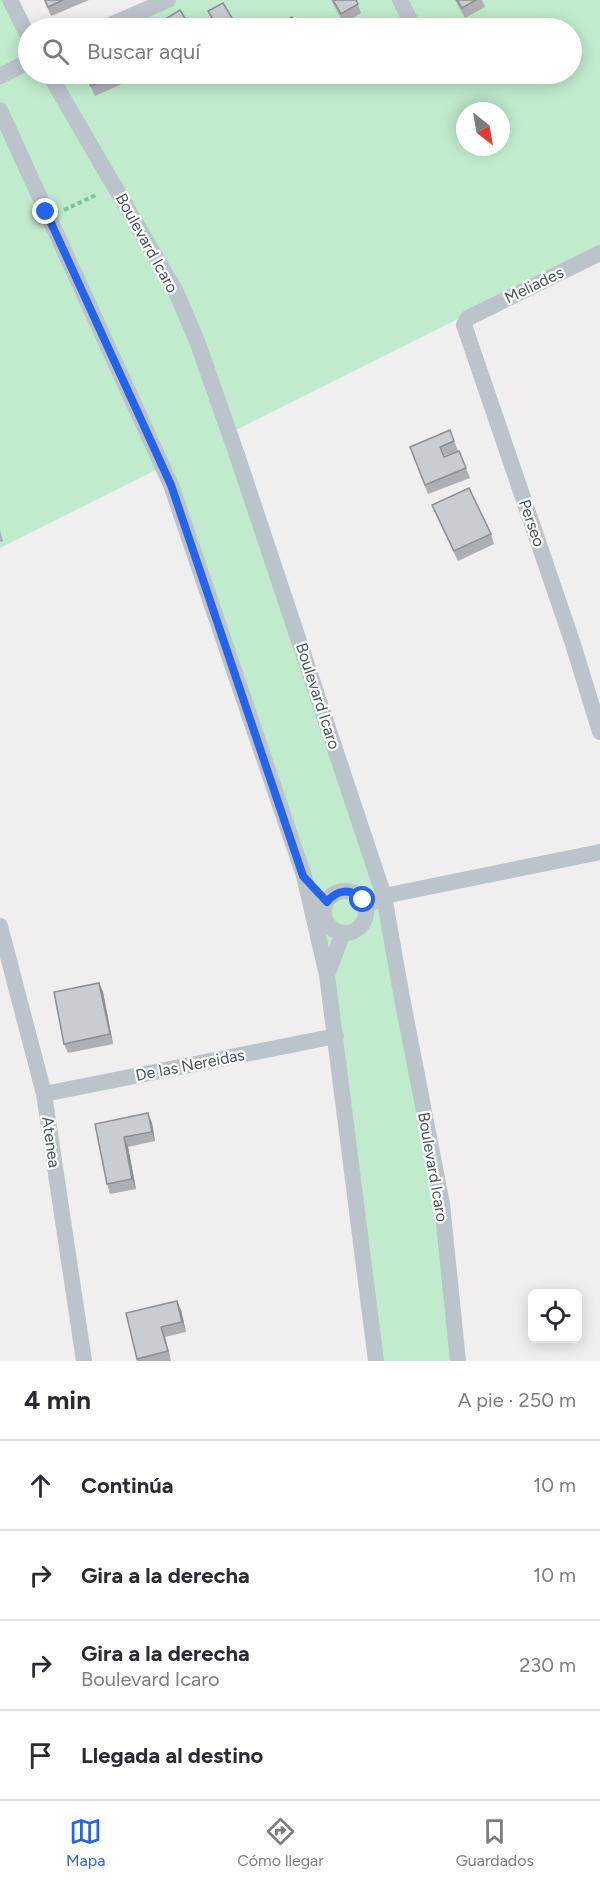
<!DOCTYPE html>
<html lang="es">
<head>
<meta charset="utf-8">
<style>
	:root { --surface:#fff; --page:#f2f2f3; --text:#2b2b33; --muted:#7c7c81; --line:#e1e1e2; --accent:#2563eb }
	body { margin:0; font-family:Figtree,sans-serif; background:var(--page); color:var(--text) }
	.controls { position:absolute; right:18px; bottom:18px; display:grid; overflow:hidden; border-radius:9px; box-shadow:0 3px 15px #0003 }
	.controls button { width:54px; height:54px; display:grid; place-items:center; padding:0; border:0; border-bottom:2px solid var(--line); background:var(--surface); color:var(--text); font:30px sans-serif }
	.compass { position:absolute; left:456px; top:102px; width:54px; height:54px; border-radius:50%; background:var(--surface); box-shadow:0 3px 15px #0003; rotate:149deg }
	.stop { position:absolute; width:18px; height:18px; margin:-14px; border:4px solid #2563eb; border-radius:50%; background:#fff }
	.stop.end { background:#2563eb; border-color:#fff; box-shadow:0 2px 6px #0008 }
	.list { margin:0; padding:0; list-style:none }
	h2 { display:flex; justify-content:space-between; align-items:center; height:78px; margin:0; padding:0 24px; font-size:26px }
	h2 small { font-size:20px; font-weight:400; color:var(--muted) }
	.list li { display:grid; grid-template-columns:39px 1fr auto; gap:18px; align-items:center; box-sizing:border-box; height:90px; padding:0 24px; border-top:2px solid var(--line) }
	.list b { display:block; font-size:22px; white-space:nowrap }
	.list p { margin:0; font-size:20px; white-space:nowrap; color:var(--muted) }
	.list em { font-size:20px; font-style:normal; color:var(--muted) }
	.icon { flex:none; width:33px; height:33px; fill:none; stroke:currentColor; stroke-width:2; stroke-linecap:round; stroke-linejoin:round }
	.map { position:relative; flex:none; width:600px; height:1361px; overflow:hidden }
	.search { position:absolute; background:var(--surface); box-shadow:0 3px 15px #0003; left:18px; right:18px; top:18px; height:66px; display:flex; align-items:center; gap:15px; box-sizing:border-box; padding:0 21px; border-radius:33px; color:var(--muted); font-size:22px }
	.sheet { height:438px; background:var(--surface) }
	nav { display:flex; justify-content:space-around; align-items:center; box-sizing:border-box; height:84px; border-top:2px solid var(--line); background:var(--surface); font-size:16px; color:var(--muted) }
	nav a { display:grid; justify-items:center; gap:3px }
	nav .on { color:var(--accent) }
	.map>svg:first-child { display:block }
</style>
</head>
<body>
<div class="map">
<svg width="600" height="1361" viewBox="0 0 600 1361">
	<rect width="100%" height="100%" fill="#f0eeee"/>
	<path fill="#c0ebcc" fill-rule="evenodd" d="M0,0H12L28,30V74H572V28H103L168,0H600V252L460,318L230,433L384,896L442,1204L458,1361H376L336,1036L304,876L162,467L0,548ZM465,111H501V147H465Z"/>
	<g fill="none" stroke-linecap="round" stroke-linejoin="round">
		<path stroke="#7bc599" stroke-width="4" stroke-dasharray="4.5 3" stroke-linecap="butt" d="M64,210L98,194"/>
		<path stroke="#bbc4ca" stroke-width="16" d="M10,0L28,36
			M400,0L414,28
			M103,28L168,0
			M49,74L176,292L197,341L238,458L384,896L402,998L442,1204L458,1361
			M0,76L28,62
			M0,110L171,485L304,876L327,975L376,1361
			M600,253L468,318L464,325L572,641L600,732
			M324 912a21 21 0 1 1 42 0a21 21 0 1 1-42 0Z
			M366,906L384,896L600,852
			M0,926L44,1094L84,1361
			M327,975L343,933
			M44,1094L336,1036"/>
	</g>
	<path fill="#adafb3" d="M44,0H89L51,16Z
		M331,0H356L361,13L344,24Z
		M455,0H482L485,7L465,18Z
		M208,11L238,28H216L212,21Z
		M85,74H131L133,79L95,96Z
		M185,74H208L191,83Z
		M450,430L458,451L443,456L444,457L459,451L470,478L428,494L410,447Z
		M432,505L491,534L494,544L458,561L436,515Z
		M0,530L3,541L0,542Z
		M99,983L103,992L113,1044L68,1053L64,1044Z
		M152,1123L155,1141L128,1147L136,1189L110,1194L107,1184L95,1124Z
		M181,1310L186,1332L165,1337L171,1361H137L126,1313Z"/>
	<path fill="#8d8f92" d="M99,983L103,992L113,1044L110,1034Z
		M148,1113L152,1123L155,1141L152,1132Z
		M124,1137L128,1147L136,1189L132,1179Z
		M177,1301L181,1310L186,1332L182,1322Z
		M161,1327L165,1337L171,1361L168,1351Z"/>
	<path fill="#c9ccd0" stroke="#8d8f92" stroke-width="1.5" d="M45,0H63L48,7Z
		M333,0H356L358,4L341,14Z
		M457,0H476L462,8Z
		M223,3L238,28H218L208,11Z
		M180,10L191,28H162L159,23Z
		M292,17L298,28H271Z
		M85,74H119L91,86Z
		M450,430L454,441L440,447L444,457L459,451L466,468L425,485L410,447Z
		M469,488L491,534L454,551L432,505Z
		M99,983L110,1034L64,1044L54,992Z
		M148,1113L152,1132L124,1137L132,1179L107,1184L95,1124Z
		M177,1301L182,1322L161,1327L168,1351L137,1359L126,1313Z"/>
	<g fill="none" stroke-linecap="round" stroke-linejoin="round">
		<path stroke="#2563eb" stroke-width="8" d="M46,212L171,485L303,876L327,902C337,889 351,888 363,900"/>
	</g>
	<g text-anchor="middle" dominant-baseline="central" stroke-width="4.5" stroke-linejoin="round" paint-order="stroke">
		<g font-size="16" fill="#48535a" stroke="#fff">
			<text transform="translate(147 243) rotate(61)">Boulevard Icaro</text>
			<text transform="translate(534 285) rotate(-26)">Meliades</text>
			<text transform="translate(532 523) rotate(71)">Perseo</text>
			<text transform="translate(318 696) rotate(72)">Boulevard Icaro</text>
			<text transform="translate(190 1065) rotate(-11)">De las Nereidas</text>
			<text transform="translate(51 1142) rotate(82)">Atenea</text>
			<text transform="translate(433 1167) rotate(80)">Boulevard Icaro</text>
		</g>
	</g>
</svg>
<div class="controls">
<button><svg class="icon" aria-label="locate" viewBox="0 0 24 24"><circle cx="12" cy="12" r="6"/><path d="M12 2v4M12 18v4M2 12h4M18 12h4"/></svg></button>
</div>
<svg class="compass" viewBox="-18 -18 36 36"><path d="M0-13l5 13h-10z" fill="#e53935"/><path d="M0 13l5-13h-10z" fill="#7c7c81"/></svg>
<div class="stop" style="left:363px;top:900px"></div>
<div class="stop end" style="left:46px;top:212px"></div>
<div class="search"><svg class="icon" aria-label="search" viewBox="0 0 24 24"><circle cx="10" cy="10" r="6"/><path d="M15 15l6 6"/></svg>Buscar aquí</div>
</div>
<section class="sheet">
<h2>4 min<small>A pie · 250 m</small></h2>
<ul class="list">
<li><svg class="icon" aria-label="ahead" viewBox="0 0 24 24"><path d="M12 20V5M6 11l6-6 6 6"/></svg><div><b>Continúa</b></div><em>10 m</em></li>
<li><svg class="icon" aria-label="right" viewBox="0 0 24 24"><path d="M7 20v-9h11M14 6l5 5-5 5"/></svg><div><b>Gira a la derecha</b></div><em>10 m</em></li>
<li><svg class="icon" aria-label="right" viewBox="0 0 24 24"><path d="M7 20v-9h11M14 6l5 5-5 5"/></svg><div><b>Gira a la derecha</b><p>Boulevard Icaro</p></div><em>230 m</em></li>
<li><svg class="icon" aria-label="arrive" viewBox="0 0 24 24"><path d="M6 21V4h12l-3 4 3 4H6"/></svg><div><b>Llegada al destino</b></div></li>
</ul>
</section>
<nav>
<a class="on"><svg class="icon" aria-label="map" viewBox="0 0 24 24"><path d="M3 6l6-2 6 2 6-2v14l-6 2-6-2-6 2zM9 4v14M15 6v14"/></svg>Mapa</a>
<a><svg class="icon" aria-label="directions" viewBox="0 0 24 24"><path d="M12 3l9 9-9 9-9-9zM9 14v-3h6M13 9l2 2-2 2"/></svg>Cómo llegar</a>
<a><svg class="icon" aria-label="saved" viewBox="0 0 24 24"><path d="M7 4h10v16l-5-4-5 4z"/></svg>Guardados</a>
</nav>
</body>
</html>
